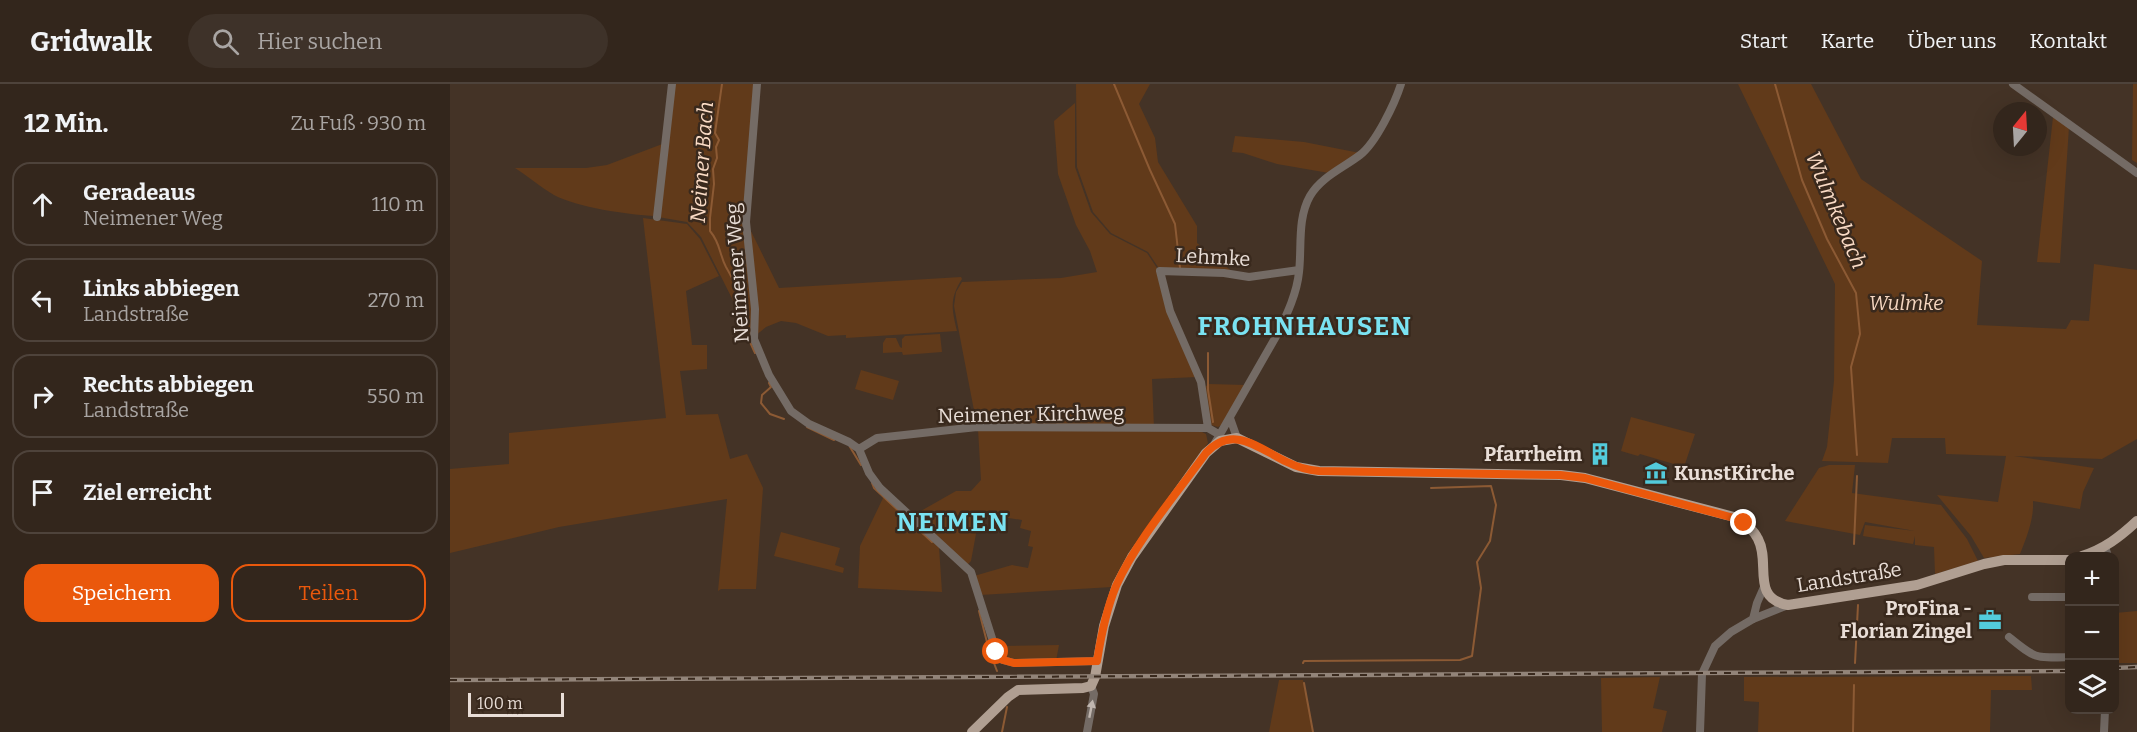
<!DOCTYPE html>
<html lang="de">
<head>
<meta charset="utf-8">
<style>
	:root { --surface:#33261c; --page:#3e3229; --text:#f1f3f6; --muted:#a9a5a3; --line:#4e433b; --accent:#ea580c }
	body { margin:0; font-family:Bitter,serif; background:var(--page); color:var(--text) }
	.controls { position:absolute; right:18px; bottom:18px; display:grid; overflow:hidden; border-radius:12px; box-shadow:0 6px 24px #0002 }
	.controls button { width:54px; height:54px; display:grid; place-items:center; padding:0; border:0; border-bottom:2px solid var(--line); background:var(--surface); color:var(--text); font:30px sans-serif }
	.compass { position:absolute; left:1543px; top:18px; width:54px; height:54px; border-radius:50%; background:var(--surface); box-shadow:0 6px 24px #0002; rotate:18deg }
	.scale { position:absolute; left:18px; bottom:15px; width:96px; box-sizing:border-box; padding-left:6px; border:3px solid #e9ded7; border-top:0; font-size:16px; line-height:21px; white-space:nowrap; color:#e9ded7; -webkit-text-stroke:4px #39291d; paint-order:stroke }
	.stop { position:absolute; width:18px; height:18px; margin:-14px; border:4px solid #ea580c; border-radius:50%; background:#fff }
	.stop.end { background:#ea580c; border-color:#fff; box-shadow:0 2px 6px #0008 }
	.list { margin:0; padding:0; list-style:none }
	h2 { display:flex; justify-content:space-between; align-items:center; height:78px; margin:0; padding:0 24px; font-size:26px }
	h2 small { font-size:20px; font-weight:400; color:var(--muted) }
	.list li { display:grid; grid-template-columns:39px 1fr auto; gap:18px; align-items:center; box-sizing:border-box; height:84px; margin:0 12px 12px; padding:0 12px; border:2px solid var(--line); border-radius:18px }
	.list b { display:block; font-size:22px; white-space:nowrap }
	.list p { margin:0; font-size:20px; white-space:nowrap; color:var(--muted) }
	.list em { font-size:20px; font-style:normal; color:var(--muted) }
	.actions { display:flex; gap:12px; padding:18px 24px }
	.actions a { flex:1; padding:14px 0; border:2px solid var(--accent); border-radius:18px; text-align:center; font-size:21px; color:var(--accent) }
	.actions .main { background:var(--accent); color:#fff }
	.icon { flex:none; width:33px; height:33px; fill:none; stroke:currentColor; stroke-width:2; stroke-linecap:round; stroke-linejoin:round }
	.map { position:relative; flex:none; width:1687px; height:648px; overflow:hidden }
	header { display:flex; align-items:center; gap:36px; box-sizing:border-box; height:84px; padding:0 30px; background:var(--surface); border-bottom:2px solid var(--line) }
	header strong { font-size:28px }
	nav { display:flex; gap:33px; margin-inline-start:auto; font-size:21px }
	.search { width:420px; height:54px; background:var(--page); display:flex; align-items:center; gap:15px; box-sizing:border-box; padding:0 21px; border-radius:33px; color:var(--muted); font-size:22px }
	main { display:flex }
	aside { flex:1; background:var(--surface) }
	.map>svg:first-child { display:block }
</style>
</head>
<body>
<header>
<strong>Gridwalk</strong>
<div class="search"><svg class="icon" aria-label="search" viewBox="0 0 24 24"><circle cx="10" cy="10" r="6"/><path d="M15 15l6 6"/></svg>Hier suchen</div>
<nav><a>Start</a><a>Karte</a><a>Über uns</a><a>Kontakt</a></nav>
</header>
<main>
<aside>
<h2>12 Min.<small>Zu Fuß · 930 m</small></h2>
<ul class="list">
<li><svg class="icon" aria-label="ahead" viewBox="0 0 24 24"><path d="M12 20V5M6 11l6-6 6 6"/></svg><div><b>Geradeaus</b><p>Neimener Weg</p></div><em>110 m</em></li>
<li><svg class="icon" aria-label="left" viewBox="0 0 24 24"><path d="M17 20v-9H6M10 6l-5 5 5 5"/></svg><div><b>Links abbiegen</b><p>Landstraße</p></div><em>270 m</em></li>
<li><svg class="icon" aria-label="right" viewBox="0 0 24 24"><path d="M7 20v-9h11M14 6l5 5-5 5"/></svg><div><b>Rechts abbiegen</b><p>Landstraße</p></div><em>550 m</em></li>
<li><svg class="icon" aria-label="arrive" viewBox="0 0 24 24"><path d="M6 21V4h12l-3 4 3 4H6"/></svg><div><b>Ziel erreicht</b></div></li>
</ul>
<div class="actions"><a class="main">Speichern</a><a>Teilen</a></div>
</aside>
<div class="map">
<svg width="1687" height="648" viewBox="0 0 1687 648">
	<rect width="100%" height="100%" fill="#443326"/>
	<path fill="#613a1a" d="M223,0H306L295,139L304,225L302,254L251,153L237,138L208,133Z
		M626,0H700L689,20L705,54L708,78L747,142V159L784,189L710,186L698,168L661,149L643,128L627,83Z
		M1288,0H1361L1411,95L1532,177L1527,241L1616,245L1621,236L1639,237L1644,180L1687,186V355L1652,375L1564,372L1644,384L1633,408L1630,425L1583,417C1584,435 1577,452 1570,470L1534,474L1521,452L1487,411L1548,418L1556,372L1496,370L1495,354H1442L1438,379L1372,377L1377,363L1384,297L1385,200Z
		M1683,0H1687V79L1682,76Z
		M625,19V83L641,128L660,150L697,169L709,187L747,293L702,295L704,344L527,342L504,222L506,208L512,198L611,194L647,188L640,167L626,141L608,90L604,37Z
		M1603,33L1619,43L1610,179L1587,178Z
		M785,52L854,58L910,69L879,89L827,80L793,69L782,68Z
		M215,59L205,132C179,131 126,123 104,111C90,103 78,92 65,84H136L157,81Z
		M193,134L237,140L250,155L269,192L236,207L242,261H257V285L230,287L236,331L268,330L280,375L297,370L313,404L306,505H271L268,507L277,415L109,443L0,469V385L59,380V349L216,334Z
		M297,139L329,204L511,193L512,195C499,215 502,226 507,247L396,254V251L378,252L346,239L331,237L316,243L305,252Z
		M490,250L492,268L453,271L452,268L433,269V259L436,254H446L450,263L452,264V255L455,252Z
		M411,286L449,297L443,316L405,305Z
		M759,300L796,301L773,340L768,343L761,341L753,304Z
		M1181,333L1245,350L1234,383L1190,370L1188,372L1171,367Z
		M528,345L750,347L756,350L758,359L677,473L662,503L530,511L524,492L562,481L578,484L583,463L578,462L581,447L570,444L572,436L540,431L528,439L521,477L516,482L462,432L506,407H521L531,396Z
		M1379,381H1405L1402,409L1491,421L1517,455L1528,477L1485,490L1484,463L1465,461V452L1463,460L1413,452L1415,441L1465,447L1415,438L1410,451L1335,437L1369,384Z
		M434,412L489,463L492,508L408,504L410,462Z
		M331,448L390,464L385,481L394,484L393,489L324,472Z
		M1687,527V579H1665V529Z
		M609,561L606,577L559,576L550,571L547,562Z
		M1581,592L1582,606H1541L1540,648H1308L1309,618L1294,617V593Z
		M1210,593L1203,624L1217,627L1212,648H1152L1151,594Z
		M829,596H853L863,648H819Z"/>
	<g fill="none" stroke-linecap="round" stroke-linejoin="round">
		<path stroke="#8c5a34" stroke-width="2" d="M272,0L265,49L269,56L266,63L267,74L263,85L264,100L260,134V147C271,160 269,170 276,183C283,195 291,210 291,225
			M664,0L700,86L725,140L730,184
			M1325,0L1352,96L1377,155L1406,209L1410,250L1401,283L1407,371
			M290,238L291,240
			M294,245L305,269
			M758,269V306L763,338
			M319,299L321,303L312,311L311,319L320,330L334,335
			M357,343L384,356
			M400,363L411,381
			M422,399L424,404L482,458
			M1404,460L1407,392
			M529,527L539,566L547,587
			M853,579L854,577L1010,576L1022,572L1031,504L1027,478L1040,457L1046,421L1041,402L981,404
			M1405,579L1408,521
			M854,599L863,648
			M552,648L557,623
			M1403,648L1404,601"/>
		<path stroke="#746b65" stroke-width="8" d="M307,0L296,138L305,225L304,255L319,291L341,327L359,340L399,358L409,365L419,389L430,404L521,488L548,573L553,576L564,579L647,577
			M1563,0L1687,89
			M207,133L222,0
			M780,334L787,354
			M758,344L751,298L720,227L710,187L774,189L799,193L849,186
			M765,359L828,249C837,230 847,209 849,188C852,163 847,135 860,112C871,93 893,84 910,71C926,59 945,19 951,0
			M409,365L427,354L527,343L758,344L770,351
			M1655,463L1658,472
			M1582,513H1620
			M1303,535L1307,519L1314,503
			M1559,553C1586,575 1584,574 1620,573
			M637,648L644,610L641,602
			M1250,648L1252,590L1265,562L1281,548L1303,535L1338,521
			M1654,648L1655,626"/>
		<path stroke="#b09f92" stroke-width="10" d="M1632,472C1654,465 1670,453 1687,437
			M522,648L558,613L568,606L633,604L641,602L645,593L654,542L667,501L682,473L756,369L770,357L787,354L846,383L869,387L1111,391L1135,394L1284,433C1293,439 1303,444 1308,455C1321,479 1300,514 1338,521L1467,501L1534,480L1554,476H1620"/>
		<g stroke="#928479" stroke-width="4.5">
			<path id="rail" d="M1664,584L1687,583
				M0,596L1620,587"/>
		</g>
		<use href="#rail" stroke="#39291d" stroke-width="2" stroke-dasharray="7" stroke-linecap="butt"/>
	</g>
	<defs><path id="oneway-solid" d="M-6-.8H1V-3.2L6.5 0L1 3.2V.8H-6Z" transform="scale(1.5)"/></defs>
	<use fill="#c0b6af" href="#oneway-solid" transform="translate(641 625) rotate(-79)"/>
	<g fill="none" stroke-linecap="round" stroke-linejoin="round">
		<path stroke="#ea580c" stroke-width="8" d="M546,568L553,576L564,579L647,577C651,552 656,526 666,502C686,457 727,409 756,369C783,340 808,364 837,378C847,383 858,386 869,387L1110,391L1135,394L1284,434L1294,439"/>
	</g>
	<defs>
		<g id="building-bare" transform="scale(1.8)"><path d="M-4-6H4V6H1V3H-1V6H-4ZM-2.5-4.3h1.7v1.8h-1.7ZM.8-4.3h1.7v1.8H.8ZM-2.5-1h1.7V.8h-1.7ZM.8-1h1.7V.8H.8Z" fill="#53cbdb" stroke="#39291d" stroke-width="2.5" paint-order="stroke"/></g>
		<g id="museum-bare" transform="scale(1.8)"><path d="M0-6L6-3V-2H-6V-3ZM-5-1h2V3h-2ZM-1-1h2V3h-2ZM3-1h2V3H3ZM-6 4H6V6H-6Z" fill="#53cbdb" stroke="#39291d" stroke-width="2.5" paint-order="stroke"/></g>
		<g id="office-bare" transform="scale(1.8)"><path d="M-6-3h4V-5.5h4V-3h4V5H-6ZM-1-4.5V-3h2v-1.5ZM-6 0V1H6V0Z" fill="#53cbdb" stroke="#39291d" stroke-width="2.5" paint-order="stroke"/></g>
	</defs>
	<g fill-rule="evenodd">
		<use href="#building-bare" x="1150" y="370"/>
		<use href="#museum-bare" x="1206" y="389"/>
		<use href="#office-bare" x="1540" y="536"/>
	</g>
	<g text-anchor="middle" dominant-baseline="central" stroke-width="5" stroke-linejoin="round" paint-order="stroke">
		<g font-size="20" fill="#e9ded7" stroke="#39291d">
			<text transform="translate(763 173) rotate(3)">Lehmke</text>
			<text transform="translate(287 189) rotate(-94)">Neimener Weg</text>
			<text transform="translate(581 330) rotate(-1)">Neimener Kirchweg</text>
			<text transform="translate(1399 493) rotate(-9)">Landstraße</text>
		</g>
		<g font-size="20" font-style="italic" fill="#f4d5bf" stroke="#39291d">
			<text x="1456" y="219">Wulmke</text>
		</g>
		<g font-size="20" font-weight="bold" fill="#e9ded7" stroke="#39291d" text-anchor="end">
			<text x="1132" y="370">Pfarrheim</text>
			<text x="1224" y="389" text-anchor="start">KunstKirche</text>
			<text x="1522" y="524">ProFina -<tspan x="1522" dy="23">Florian Zingel</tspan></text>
		</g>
		<g font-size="21" font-style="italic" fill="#fbdcc6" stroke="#39291d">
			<text transform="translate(252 78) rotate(-86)">Neimer Bach</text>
			<text transform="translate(1386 126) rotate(67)">Wulmkebach</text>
		</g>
		<g font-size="26" font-weight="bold" letter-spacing="1.5" fill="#7ae3f2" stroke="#39291d">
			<text x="855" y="242">FROHNHAUSEN</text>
			<text x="503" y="438">NEIMEN</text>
		</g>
	</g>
</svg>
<div class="controls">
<button>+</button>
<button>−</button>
<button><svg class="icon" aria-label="layers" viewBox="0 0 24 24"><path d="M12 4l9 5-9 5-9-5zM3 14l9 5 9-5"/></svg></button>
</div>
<svg class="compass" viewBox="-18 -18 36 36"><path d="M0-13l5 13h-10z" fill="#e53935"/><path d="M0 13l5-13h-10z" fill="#a9a5a3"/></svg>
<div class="scale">100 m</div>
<div class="stop" style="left:546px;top:568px"></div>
<div class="stop end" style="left:1294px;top:439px"></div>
</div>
</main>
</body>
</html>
